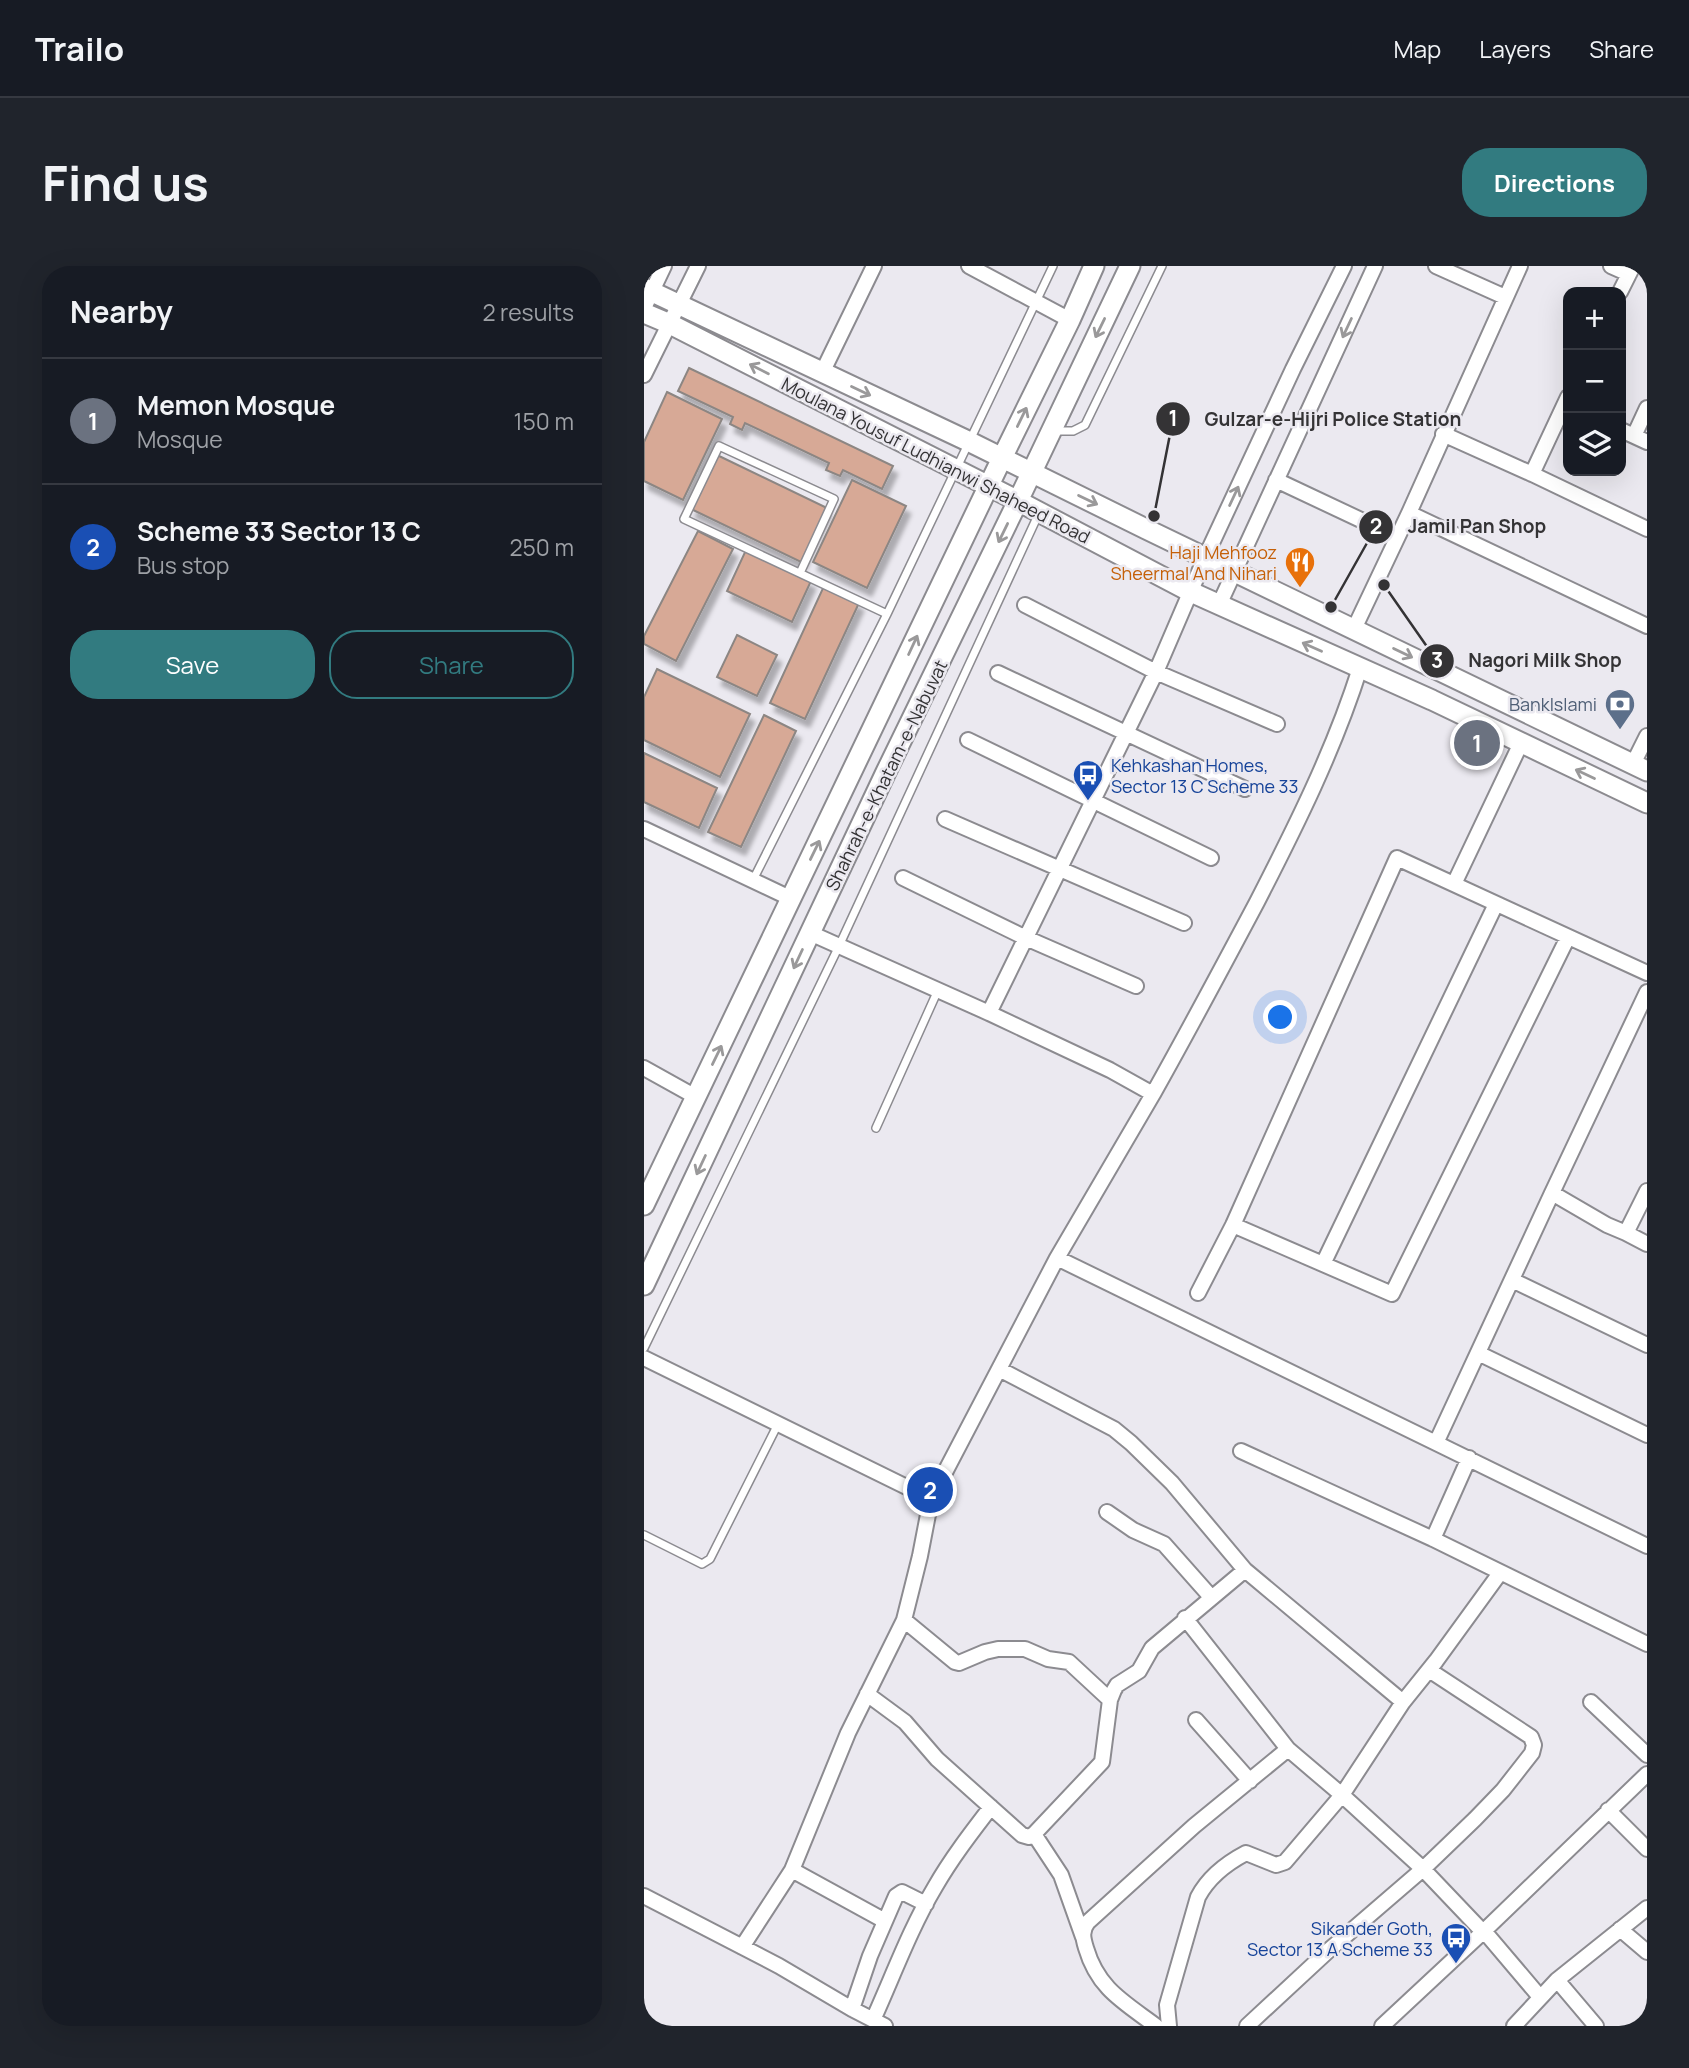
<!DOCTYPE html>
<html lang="en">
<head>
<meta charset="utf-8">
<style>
	:root { --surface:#171b24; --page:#20242c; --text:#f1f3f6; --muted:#9ea1a6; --line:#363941; --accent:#327b80 }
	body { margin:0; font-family:Manrope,sans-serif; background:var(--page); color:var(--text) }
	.controls { position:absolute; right:21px; top:21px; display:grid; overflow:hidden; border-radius:14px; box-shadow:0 7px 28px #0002 }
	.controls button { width:63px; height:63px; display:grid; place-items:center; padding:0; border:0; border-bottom:2px solid var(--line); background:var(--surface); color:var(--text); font:35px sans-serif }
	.you { position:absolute; left:637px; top:752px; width:24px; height:24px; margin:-18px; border:5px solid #fff; border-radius:50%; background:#1a73e8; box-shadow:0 0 0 10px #1a73e833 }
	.badge { display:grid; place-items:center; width:46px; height:46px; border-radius:50%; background:var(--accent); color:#fff; font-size:23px; font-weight:700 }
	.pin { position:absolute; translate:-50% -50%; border:4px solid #fff; box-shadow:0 2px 7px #0006 }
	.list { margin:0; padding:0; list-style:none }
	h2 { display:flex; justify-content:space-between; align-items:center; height:91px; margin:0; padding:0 28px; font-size:30px }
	h2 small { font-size:23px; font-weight:400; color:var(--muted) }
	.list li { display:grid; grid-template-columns:46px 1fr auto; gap:21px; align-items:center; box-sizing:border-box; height:126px; padding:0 28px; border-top:2px solid var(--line) }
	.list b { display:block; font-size:26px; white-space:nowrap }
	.list p { margin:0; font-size:23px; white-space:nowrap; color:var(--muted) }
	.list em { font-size:23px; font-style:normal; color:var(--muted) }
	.actions { display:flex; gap:14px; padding:21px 28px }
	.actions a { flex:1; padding:16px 0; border:2px solid var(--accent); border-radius:28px; text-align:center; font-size:24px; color:var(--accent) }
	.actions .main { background:var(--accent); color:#fff }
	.icon { flex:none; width:38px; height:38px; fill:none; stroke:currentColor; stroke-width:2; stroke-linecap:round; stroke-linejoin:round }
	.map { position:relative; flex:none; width:1003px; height:1760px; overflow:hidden; border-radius:28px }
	header { display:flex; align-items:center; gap:42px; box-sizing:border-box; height:98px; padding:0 35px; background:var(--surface); border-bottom:2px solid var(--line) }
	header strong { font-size:33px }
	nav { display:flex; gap:38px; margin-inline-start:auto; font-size:24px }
	.intro { display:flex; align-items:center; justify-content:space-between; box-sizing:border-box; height:168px; padding:0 42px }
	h1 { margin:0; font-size:49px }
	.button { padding:18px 32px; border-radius:28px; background:var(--accent); color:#fff; font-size:24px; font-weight:700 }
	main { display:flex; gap:42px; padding:0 42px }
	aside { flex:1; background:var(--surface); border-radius:28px; box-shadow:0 7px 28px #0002 }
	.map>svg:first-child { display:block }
</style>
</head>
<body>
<header>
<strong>Trailo</strong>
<nav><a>Map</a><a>Layers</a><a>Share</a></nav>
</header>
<div class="intro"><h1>Find us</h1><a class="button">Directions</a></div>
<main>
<aside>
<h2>Nearby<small>2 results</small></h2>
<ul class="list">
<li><span class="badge" style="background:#6b7280">1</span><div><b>Memon Mosque</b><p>Mosque</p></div><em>150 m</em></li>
<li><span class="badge" style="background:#1a4fb4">2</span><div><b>Scheme 33 Sector 13 C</b><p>Bus stop</p></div><em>250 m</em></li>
</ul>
<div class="actions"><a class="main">Save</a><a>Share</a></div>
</aside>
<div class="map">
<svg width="1003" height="1760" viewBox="0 0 1003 1760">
	<defs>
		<filter id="shadow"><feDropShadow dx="4.5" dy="8" stdDeviation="2" flood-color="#0004"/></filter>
	</defs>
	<rect width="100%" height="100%" fill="#ebe9f0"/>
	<path fill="#d7a996" stroke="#8c8683" stroke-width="2" filter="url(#shadow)" d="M45,102L249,200L238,223L199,204L196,210L182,204L185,197L101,157L98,164L86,158L89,151L34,125Z
		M23,126L78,153L39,234L0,215V176Z
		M73,189L183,242L157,296L47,243Z
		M208,214L262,240L223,322L169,296Z
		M54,265L89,283L32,395L0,378V370Z
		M102,284L167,315L148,356L83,325Z
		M180,320L215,337L161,453L126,437Z
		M93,369L133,389L113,430L73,411Z
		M13,403L106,448L76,511L0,474V431Z
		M120,449L152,465L97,581L64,566Z
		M0,487L73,522L55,562L0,536Z"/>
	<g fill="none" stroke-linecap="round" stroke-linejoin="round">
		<g stroke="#8c8b90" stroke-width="10">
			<path id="lane" d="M410,165H429L441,159L518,0
				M156,307L190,233L75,180L40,253L243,348
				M109,614L243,348L409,0
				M232,862L294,724
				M0,1082L195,680L395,247
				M0,1269L58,1298L66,1293L134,1158"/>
		</g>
		<g stroke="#8c8b90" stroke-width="18">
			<path id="street" d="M325,0L426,54
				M792,0L861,31
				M967,0L985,8
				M976,26L989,0
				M0,42L20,0
				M178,107L230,0
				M0,109L54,0
				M977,164L1003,176
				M799,168L888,208L1003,263
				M990,170L1003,142
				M888,208L924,131
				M632,214L753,271
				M765,247L1003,360
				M381,339L512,406L633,458
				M575,339L731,0
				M710,363L765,247L876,0
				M354,407L601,523
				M324,474L567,592
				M989,498L1003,470
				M301,553L540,657
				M0,563L148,633
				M259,612L382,672L492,720
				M810,618L877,477
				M166,667L345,747L512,406L561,292L649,103L700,0
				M345,747L466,804L509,828L413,992L792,1177
				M0,802L52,831
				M509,828C545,764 579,700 613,636C652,560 690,484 716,402
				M1003,925L982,967L963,959L908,927L792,1177L1003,1280
				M908,927L1003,726
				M589,959L748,1028L924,671
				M982,967L1003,978
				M679,998L852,638
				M868,1014L1003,1079
				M554,1027L589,959L753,592L1003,707
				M834,1087L1003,1169
				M0,1092L287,1233L413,992
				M355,1103L470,1163L487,1177L528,1217L601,1304L759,1436
				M597,1185L789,1273L1003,1378
				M463,1246L489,1264L520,1278L567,1331
				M789,1273L825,1192
				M541,1352L644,1483L698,1529L779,1603L839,1666
				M260,1354L311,1396L315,1397L341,1386L354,1383H381L404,1393L425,1396L466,1434
				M223,1428L261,1456L293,1493L378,1569L385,1571L390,1568L458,1496L466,1434L470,1424L473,1419L495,1405L508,1382L601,1304
				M947,1436L1003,1489
				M552,1454L606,1515
				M964,1544L1003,1583
				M390,1568L417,1609L439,1671
				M148,1604L241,1655
				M0,1630L135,1700L208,1743L241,1760
				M976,1663L1003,1686
				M840,1665L896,1731
				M98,1681L148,1604L204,1467L260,1354L276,1290L287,1233
				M913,1714L952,1760
				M208,1743L226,1690L252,1630L258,1626L282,1638
				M229,1754C249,1710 266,1663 291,1621C307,1593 327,1567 347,1541
				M512,1760C480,1736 454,1723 442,1682C439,1672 437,1665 444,1656L550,1560L644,1483
				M525,1760L523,1739L554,1631C564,1612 583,1597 602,1587L632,1599L641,1596L698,1529L759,1436L792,1395L856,1307
				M603,1760L685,1684L779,1603L831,1553L859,1524L888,1487L890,1479L887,1471L785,1404
				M738,1760L840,1665L1003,1508
				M870,1760L913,1714L1003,1642"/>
		</g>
		<g stroke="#8c8b90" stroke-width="23">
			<path id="secondary" d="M0,22L326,176L502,263L1003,505
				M0,47L26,58L374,235L547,326L788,434L1003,537
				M0,939L358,192L426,54L450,0
				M0,1019L242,506L373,237L486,0"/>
		</g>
		<use href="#lane" stroke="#fff" stroke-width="7"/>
		<use href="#street" stroke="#fff" stroke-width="14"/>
		<use href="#secondary" stroke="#fff" stroke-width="19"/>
	</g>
	<defs><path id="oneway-shaft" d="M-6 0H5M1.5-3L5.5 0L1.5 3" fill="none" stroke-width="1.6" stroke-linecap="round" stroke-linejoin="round" transform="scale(1.75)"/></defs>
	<g stroke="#9a999a">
		<use href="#oneway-shaft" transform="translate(456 62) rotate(116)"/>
		<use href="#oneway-shaft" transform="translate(703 62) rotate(115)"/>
		<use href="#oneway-shaft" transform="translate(115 103) rotate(-153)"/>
		<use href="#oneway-shaft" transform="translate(217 125) rotate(25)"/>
		<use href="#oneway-shaft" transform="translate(378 151) rotate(-64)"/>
		<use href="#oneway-shaft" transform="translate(590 230) rotate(-65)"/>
		<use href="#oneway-shaft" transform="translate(444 234) rotate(26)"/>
		<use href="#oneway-shaft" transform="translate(359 267) rotate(116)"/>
		<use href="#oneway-shaft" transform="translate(269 379) rotate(-65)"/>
		<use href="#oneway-shaft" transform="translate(668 381) rotate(-156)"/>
		<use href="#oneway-shaft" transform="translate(759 387) rotate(26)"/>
		<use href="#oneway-shaft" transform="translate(941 508) rotate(-155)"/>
		<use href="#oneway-shaft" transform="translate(171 584) rotate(-64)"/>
		<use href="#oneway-shaft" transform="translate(154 693) rotate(115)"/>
		<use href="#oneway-shaft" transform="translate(73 789) rotate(-64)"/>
		<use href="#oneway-shaft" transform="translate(57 899) rotate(115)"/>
	</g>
	<defs>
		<g id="restaurant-pin" transform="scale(1.575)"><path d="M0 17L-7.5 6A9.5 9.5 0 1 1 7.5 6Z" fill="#e8710a" stroke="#ebe9f0"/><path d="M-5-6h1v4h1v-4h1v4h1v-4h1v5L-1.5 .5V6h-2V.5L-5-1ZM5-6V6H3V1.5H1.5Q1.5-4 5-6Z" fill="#fff"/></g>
		<g id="bank-pin" transform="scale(1.575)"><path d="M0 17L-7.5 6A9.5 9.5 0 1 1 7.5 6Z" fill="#5c6f8a" stroke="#ebe9f0"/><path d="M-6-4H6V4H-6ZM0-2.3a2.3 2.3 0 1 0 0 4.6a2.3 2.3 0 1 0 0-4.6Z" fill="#fff"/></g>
		<g id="bus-pin" transform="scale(1.575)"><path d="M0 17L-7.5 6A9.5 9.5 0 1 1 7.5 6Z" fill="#1a4fb4" stroke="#ebe9f0"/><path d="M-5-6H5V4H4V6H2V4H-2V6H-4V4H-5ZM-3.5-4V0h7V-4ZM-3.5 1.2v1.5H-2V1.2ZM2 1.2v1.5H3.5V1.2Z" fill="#fff"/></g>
	</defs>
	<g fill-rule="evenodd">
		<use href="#restaurant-pin" x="656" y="296"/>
		<use href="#bank-pin" x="976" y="438"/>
		<use href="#bus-pin" x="444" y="509"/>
		<use href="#bus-pin" x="812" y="1672"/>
	</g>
	<g text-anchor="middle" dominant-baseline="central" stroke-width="5" stroke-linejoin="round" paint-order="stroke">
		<g font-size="18" fill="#343335" stroke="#ebe9f0">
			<text transform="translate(292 194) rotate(27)">Moulana Yousuf Ludhianwi Shaheed Road</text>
			<text transform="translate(242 509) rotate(-64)">Shahrah-e-Khatam-e-Nabuvat</text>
		</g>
		<g font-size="18" fill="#c56008" stroke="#ebe9f0" text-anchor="end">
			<text x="633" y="286">Haji Mehfooz<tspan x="633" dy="21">Sheermal And Nihari</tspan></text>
		</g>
		<g font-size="18" fill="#4e5e75" stroke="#ebe9f0" text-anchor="end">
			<text x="953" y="438">BankIslami</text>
		</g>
		<g font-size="18" fill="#164399" stroke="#ebe9f0" text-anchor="start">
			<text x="467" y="499">Kehkashan Homes,<tspan x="467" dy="21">Sector 13 C Scheme 33</tspan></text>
			<text x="789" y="1662" text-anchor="end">Sikander Goth,<tspan x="789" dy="21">Sector 13 A Scheme 33</tspan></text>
		</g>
	</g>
	<path fill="none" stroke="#343335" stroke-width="2.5" d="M510 250L529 153M687 341L732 261M740 319L793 395"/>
	<g fill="#343335" stroke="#ebe9f0" stroke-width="2.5">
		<circle cx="510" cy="250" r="7"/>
		<circle cx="687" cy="341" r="7"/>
		<circle cx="740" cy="319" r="7"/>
		<circle cx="529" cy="153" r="18"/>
		<circle cx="732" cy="261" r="18"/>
		<circle cx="793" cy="395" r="18"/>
	</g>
	<g font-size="21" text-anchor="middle" font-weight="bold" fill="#fff">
		<text x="529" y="160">1</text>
		<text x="732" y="268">2</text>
		<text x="793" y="402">3</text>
	</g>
	<g font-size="19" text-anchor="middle" font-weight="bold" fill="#343335" stroke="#ebe9f0" stroke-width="5" stroke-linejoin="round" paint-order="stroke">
		<text x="689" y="160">Gulzar-e-Hijri Police Station</text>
		<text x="833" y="267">Jamil Pan Shop</text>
		<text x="901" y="401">Nagori Milk Shop</text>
	</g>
</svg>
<div class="controls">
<button>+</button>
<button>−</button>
<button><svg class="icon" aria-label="layers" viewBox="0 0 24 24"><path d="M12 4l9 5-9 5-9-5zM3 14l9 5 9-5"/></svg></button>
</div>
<div class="you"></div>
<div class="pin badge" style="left:833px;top:477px;background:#6b7280">1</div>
<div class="pin badge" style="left:286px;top:1224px;background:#1a4fb4">2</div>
</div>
</main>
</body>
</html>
